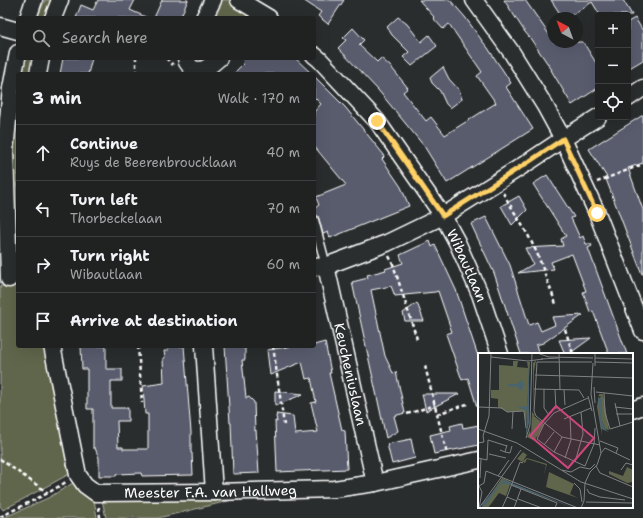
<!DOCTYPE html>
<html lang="en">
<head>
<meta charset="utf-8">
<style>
	:root { --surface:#202222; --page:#282a2a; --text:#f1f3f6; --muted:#a2a4a5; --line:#3d3f40 }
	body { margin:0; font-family:"Shantell Sans",sans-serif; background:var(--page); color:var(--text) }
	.controls { position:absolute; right:12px; top:12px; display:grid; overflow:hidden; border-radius:4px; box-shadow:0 4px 16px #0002 }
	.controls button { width:36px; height:36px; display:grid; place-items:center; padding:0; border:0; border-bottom:1px solid var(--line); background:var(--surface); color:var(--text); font:20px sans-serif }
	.compass { position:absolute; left:547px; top:12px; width:36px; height:36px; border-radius:50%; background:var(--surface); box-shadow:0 4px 16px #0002; rotate:319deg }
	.stop { position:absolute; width:12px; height:12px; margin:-9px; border:3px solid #ffd166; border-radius:50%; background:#fff }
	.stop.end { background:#ffd166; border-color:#fff; box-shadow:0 1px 4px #0008 }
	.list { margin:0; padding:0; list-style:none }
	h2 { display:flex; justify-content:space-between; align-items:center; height:52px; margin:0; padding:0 16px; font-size:17px }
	h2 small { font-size:13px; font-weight:400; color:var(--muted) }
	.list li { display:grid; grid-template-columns:26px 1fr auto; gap:12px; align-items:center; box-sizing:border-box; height:56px; padding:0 16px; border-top:1px solid var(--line) }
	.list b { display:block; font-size:15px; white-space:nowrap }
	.list p { margin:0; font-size:13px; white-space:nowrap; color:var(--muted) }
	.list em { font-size:13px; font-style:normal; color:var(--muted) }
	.icon { flex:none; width:22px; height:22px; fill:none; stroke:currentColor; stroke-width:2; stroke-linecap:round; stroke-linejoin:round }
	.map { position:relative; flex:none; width:643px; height:518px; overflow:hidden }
	.search { position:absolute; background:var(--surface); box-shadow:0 4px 16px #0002; left:16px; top:16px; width:300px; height:44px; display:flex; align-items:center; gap:10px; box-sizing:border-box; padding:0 14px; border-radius:4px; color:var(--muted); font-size:15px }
	.panel { position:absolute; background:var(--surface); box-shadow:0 4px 16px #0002; left:16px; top:72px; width:300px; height:276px; border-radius:4px }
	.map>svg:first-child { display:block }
</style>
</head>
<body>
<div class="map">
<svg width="643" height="518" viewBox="0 0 643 518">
	<rect width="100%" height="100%" fill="#2a2d2e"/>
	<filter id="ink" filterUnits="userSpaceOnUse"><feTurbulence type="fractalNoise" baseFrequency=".025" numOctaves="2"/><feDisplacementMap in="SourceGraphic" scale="8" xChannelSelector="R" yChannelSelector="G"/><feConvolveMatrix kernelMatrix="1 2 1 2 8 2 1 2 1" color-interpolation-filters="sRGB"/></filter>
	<g filter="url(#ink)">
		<path fill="#60664c" stroke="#b0b2a6" d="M45,0H57L49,18H37Z
			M218,0H229L255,18H209Z
			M25,58H36L33,74H22Z
			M18,96V265H16L14,154Z
			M0,286H18V346H45L73,472L16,503L3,510L0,506Z
			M73,483C80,491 84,496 94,499L97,518H3L48,498Z
			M245,497L158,518H106L102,500Z"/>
		<path fill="#595b6d" stroke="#fff" d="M98,0H135L130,10L148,18H76L81,5L93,10Z
			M162,0H188L180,18H154Z
			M303,0H344L328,24L318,16L321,12Z
			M419,0H450L465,17L483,42L488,48L497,62L502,69L511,83L506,87L533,129L447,183L424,146L378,90L338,48L346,40L343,38L353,28L364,40L359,45L377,62L381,58L391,67L408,88L403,92L426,121L431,117L445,135L496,103L477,76L482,72L449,24L443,29L433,18L434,17Z
			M504,0H525L553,40V42H583L598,66V88L572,105L551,70H552L530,38L525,32Z
			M551,0H623L632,15H600L592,2L567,18H563Z
			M398,17L407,24L421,42L429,35L437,46L412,66L403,57L409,52L392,35L387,27Z
			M635,18L643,31V60L628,69V22Z
			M63,58H92L88,74H60Z
			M244,58H295L312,74H233L243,64Z
			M443,67L449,79L459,90L462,99L450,108L446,104L440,91L432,83L430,78Z
			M314,76L345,107L384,155H383L384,157L382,159L401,187L409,206L330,238L328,232L323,234L319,219L318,216L315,215L314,209L319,205L316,197L346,185L314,146V112L321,104L314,97Z
			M643,115V163L628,168L643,210V274H642L606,179H608L589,149Z
			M547,175L574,217L571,218L580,238L583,236L586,244H591L592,246L588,248L627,354H609L593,311L590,312L583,292L586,291L572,254L551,262L554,269L518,273L533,264L525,248L563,246L561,239L566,236L533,184Z
			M519,196L527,210L512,225L501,206Z
			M486,217L510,265L529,325L537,322L541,331L555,325L552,317L583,315L543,343L536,345L539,354H521L494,273L471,224Z
			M430,241L432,247L435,245L456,290L479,359V406L477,407L468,378L462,380L446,334L452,332L438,291L435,292L395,296L391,286L371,290L385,356L393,373L396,372L405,413L394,416L398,431L386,438L352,282L368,278L367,275L386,270L385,269L403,263L400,255Z
			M417,303L424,321H405L403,313Z
			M591,338L569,354H565L559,340Z
			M325,342L331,373H329L342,430L345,431L347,469L277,472L275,421L277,422L276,416L277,415L276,414L293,416L295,434L318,432L311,403L316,402L311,378L306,379L302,362L270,375L267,350L294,346H314V345Z
			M81,346H106V369H122V381H111V408H128V421H117L118,447H123V449H148V414H145L143,386L164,383L163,358H165L164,351H168V346H184L191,432V453H192L193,475L142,476L141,473L117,474L116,476H99V458L95,448H93V409H87V369H82Z
			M225,346H242V348H245V360H242L246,398L249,397L254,402L255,431L256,430L259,473L233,474L231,423H230Z
			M275,391L303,394L275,406Z
			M422,394H459L426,411Z
			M462,423L463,428L479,425V445L434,454L430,435L451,430L450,426Z
			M411,439L415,458L392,464L387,444Z"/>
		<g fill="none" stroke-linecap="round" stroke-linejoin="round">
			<g stroke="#fff" stroke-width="11">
				<path id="lane" d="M314,220L326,266"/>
			</g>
			<g stroke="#fff" stroke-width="19">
				<g id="street">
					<path d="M239,0L269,18"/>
					<path d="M474,0L512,53L545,106L563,139L597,213L643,331"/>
					<path d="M28,18L34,0"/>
					<path d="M53,18L60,0"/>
					<path d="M204,18L213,0"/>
					<path d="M0,26L18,31"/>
					<path id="s1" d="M314,55L319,59L377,121L443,216L457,242L480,294L500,354"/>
					<path d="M186,58L187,62L192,69C206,72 209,66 219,58"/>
					<path d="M38,74L41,58"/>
					<path d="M628,98L643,88"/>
					<path id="s2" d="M326,266L375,483"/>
					<path d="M314,267L326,266L387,243L443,216L530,161L563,139L598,117"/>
					<path d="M9,279L5,151L11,88L18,53"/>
					<path id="s3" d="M52,346L78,475L85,485L96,493L214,492L334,489L375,483L479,460"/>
					<path d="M204,346L214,492"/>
					<path d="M632,410L643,406"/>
				</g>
			</g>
			<path stroke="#fff" stroke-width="2.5" stroke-dasharray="4 3" stroke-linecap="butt" d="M166,58L173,65
				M136,74V58
				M597,182L643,164
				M503,193L528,235L537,253L556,304
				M389,256L393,264L417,339
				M565,329L573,354
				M138,346L142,403
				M273,346L284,425
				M425,366L447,454
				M407,414L435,405
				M437,414L467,404
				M0,459L48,493
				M99,507L100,518
				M0,517L48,493L66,482"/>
			<use href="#lane" stroke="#2a2d2e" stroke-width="8"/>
			<use href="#street" stroke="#2a2d2e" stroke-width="16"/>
		</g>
	</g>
	<g fill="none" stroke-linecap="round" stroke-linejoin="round" filter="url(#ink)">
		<path stroke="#ffd166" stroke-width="5" d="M377,121L443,216L530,161L563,139L597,213"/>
	</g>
	<g text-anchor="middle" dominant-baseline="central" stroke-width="3.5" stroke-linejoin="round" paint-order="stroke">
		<g font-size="14" fill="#fff" stroke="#2a2d2e">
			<text stroke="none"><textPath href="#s1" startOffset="262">Wibautlaan</textPath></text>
			<text stroke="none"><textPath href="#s2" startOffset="111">Keucheniuslaan</textPath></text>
			<text stroke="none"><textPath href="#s3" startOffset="272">Meester F.A. van Hallweg</textPath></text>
		</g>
	</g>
	<g transform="translate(478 353)">
		<rect width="155" height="155" fill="#2a2d2e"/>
		<path d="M58,7L56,19L55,58V10ZM35,8H40L39,14L50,15L49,9H52L48,73L46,58L29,59L20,54V46L13,45V37H21V12L35,13ZM121,41H125L131,77L127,76L124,68V44L121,43L124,83L119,54ZM54,59L57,62L54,64L56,63L66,71L59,84L54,83L58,84L57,88L49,84L52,77L53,83ZM45,99L49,102L45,108L49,105L69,111L66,122L68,112L49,106L47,110L39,106ZM149,114L155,117V129L149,130L131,121V118L145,123ZM71,119L96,131L92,141L100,145L68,134ZM24,125L33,129L28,143L21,140L10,155H3Z" fill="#60664c"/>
		<path d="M51,10V70L48,83L49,58L39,54L49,53ZM44,27L46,32L43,38L39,33L33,34L29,31H39ZM124,43V68L127,76L131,79L123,76L120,46ZM25,127L34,130L96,155L27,130L22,132L5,155L4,151Z" fill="#49646e"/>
		<path fill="none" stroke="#7f8182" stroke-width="1" d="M59,0L71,4L115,5M81,0L82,37M13,4L50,8L65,6M117,5L155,6M63,6L81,5M114,9H59L56,58L58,63L84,84L122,92M117,9L155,10M117,13V0M57,22L155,25M116,34L117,50M56,36L101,37L106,45M66,36V55L71,62M77,36L78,56M86,37L87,52M118,39L155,43M126,40L127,60L132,76L155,69M110,43L114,58M110,45L76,60L66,71L59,86L76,99L107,113L116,91L117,75M137,50L142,73M1,54L24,55L29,59L46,58L48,75M137,54L155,56M138,61H155M86,66L113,55M0,76L39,90L103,129L155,146M34,76L35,59M48,85L52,72L54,0M122,88L140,95L138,100M0,90L6,89L5,83L11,63L13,0M66,92L76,79M22,97L27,99L29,92M27,99L32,100L34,93M76,99L84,84M123,100L127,95L152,107M11,101L28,105M0,105L9,107L10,87L29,93M87,105L93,87L92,63M97,109L105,81L103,59M118,113L122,120L155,134M84,117L93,119L102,114L112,116L117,111M143,117L148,110L155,112M20,123L31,107M2,125L3,106M96,130L102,136L104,149M0,131L4,139L1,155M33,132L79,150L77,155M1,133L6,130L8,118L100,155M109,136L111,140L122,144L147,147M40,146L64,155M39,148L29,144L42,109L45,110M108,149L155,150M1,155L43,97M24,155L29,144M36,155L43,136M103,155L106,148L107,130L112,119L119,112L123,100L113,41L115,10"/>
		<path fill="#ce467c" fill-opacity="0.15" stroke="#ce467c" stroke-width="2" d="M78,53L116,85L90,115L52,83Z"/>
		<rect width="155" height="155" fill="none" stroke="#fff" stroke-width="2"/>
	</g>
</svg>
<div class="controls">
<button>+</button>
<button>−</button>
<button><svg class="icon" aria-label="locate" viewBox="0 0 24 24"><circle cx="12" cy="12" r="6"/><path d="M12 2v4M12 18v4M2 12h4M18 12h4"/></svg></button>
</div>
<svg class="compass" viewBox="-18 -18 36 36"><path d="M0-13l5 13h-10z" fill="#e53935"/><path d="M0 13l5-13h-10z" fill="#a2a4a5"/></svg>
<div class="stop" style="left:597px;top:213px"></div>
<div class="stop end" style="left:377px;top:121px"></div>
<div class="search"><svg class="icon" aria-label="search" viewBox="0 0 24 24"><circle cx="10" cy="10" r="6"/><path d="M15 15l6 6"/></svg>Search here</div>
<section class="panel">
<h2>3 min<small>Walk · 170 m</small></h2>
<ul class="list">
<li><svg class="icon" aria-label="ahead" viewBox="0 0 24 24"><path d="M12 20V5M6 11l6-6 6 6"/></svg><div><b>Continue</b><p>Ruys de Beerenbroucklaan</p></div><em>40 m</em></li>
<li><svg class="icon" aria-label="left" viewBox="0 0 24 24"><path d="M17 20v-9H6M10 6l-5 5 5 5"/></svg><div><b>Turn left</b><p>Thorbeckelaan</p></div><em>70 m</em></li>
<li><svg class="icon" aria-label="right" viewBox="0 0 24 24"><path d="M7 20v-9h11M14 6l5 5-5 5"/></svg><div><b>Turn right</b><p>Wibautlaan</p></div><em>60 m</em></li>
<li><svg class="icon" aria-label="arrive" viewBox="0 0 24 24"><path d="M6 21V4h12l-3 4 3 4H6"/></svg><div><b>Arrive at destination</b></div></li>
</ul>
</section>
</div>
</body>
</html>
